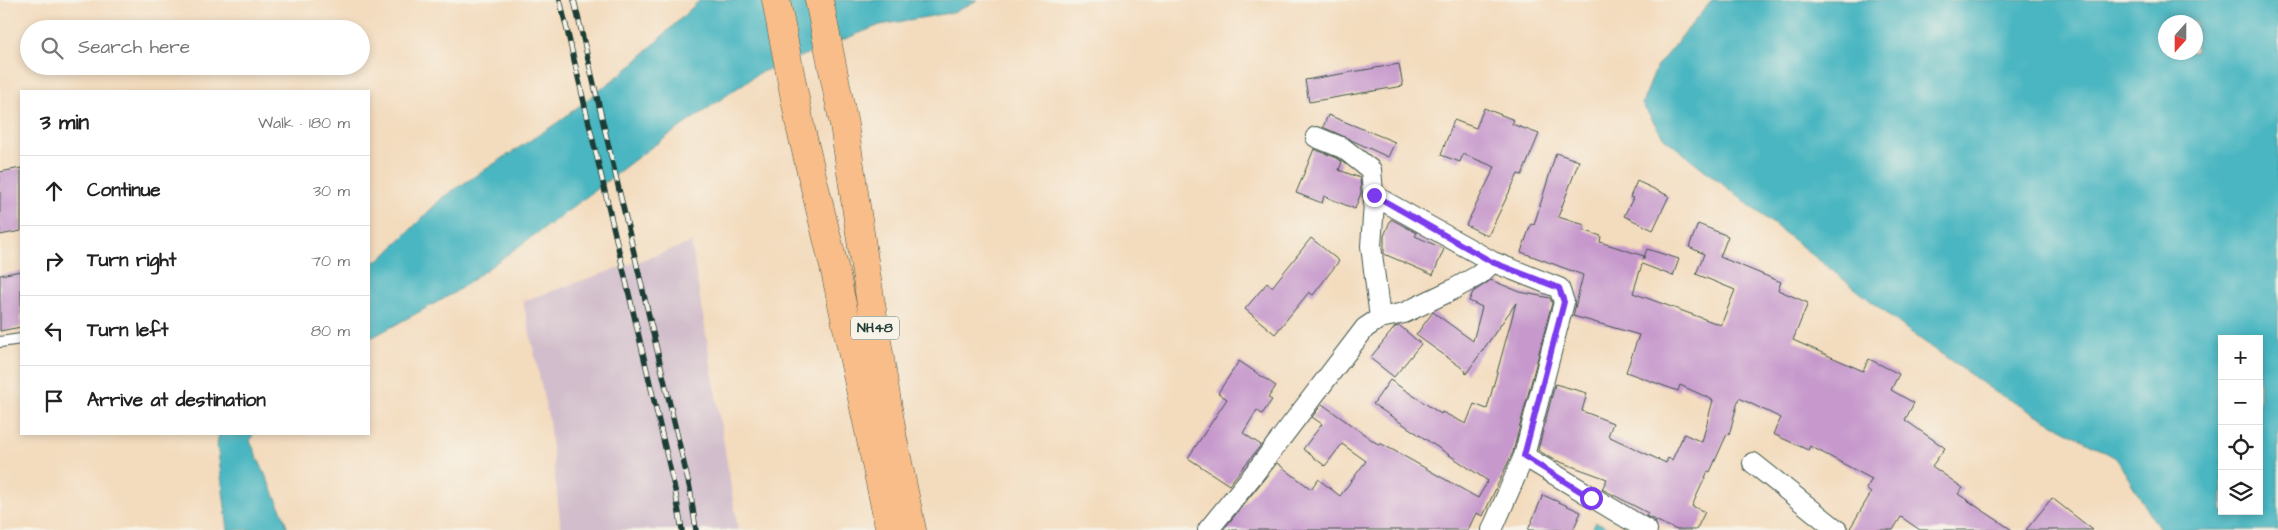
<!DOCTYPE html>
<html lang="en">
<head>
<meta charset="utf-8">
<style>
	:root { --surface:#fff; --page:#f2f2f2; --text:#222; --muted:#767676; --line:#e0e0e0 }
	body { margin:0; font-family:"Architects Daughter",sans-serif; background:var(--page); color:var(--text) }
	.controls { position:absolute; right:15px; bottom:15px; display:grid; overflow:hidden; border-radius:0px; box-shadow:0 2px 8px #0003 }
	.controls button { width:45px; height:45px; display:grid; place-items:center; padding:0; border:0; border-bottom:1px solid var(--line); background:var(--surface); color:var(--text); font:25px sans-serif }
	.compass { position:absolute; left:2158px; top:15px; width:45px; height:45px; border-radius:50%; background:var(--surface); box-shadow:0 2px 8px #0003; rotate:201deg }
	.stop { position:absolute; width:15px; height:15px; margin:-11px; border:4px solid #7c3aed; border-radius:50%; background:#fff }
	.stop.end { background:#7c3aed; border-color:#fff; box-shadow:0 1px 5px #0008 }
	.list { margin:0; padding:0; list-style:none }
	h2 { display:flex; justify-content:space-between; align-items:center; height:65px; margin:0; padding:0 20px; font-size:21px }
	h2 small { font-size:16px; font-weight:400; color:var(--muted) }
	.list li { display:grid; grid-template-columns:32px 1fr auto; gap:15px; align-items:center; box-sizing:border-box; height:70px; padding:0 20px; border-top:1px solid var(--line) }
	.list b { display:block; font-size:19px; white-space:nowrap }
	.list em { font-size:16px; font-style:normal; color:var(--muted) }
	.icon { flex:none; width:28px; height:28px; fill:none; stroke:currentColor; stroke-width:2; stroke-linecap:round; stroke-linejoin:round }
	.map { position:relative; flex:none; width:2278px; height:530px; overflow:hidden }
	.search { position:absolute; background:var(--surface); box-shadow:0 2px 8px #0003; left:20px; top:20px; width:350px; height:55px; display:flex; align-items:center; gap:12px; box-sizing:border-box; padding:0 18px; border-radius:28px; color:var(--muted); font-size:19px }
	.panel { position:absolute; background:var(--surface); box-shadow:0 2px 8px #0003; left:20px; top:90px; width:350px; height:345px; border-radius:0px }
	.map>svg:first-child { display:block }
</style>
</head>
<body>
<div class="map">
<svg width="2278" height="530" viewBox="0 0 2278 530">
	<rect width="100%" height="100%" fill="#f7f3e8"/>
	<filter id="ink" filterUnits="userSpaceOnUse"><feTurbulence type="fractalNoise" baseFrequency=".02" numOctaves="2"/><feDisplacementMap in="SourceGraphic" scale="10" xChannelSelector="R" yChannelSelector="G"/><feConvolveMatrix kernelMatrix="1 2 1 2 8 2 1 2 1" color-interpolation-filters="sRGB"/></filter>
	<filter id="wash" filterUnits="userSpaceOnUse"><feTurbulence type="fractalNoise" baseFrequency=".0096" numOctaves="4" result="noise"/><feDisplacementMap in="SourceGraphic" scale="20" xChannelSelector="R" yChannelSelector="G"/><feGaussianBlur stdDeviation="1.12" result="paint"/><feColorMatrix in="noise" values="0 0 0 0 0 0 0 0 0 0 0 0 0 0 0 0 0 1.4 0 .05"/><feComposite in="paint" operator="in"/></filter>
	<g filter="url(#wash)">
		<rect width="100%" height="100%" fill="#f3dbbd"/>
		<path fill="#d1bdcb" d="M691,243L738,530H561L549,421L523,301Z"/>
		<path fill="#48b6c1" stroke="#347a7a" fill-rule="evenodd" d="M700,0H977L955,12L880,25L759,73L646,151L569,210L454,293L369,339V264L381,259L443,197L557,123L631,66Z
			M1712,0H2278V530H2160L2116,458L1995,392L1909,331L1664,138L1642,104L1657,66ZM2196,22V52H2166V22ZM2222,339H2259V511H2222Z
			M219,434H253L250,441L283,514L288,530H228L217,444Z
			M1596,522L1615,530H1591Z"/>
		<g id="blocks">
			<path fill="#c698cc" d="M1399,64L1403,86L1309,102L1305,80Z
				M1484,108L1514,120L1512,124L1539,134L1522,175L1518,174L1488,236L1466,225L1495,167L1463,154L1460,162L1441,155L1454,120L1476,128Z
				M1328,115L1395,142L1388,157L1323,127Z
				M1314,149L1337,158L1342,162L1339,170L1360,178L1361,193L1355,209L1324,196L1322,203L1296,193Z
				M1556,153L1579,161L1558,217L1585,225L1583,230L1601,236L1600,242L1644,256L1643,260L1647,249L1679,259L1673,276L1642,264L1633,293L1721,325L1735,290L1696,274L1704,254L1689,247L1698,224L1728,236L1720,257L1781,282L1778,290L1808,303L1793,340L1863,371L1869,359L1899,374L1891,390L1914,403L1905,420L1945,448L1932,466L1963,488L1958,494L2012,530H1920L1901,517L1893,530H1849L1871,493L1866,489L1872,479L1810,446L1808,450L1773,434L1781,418L1739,398L1729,435L1727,434L1710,472L1708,471L1692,506L1705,512L1696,530H1677L1646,516L1648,513L1602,489L1607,479L1552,459L1538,450L1555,384L1587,393L1582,411L1613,423L1608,436L1666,463L1668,458L1672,460L1684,434L1702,442L1713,400L1680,385L1678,391L1626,372L1639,335L1573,316L1583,275L1521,252L1531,224L1534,225Z
				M21,168V231L0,235V172Z
				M1637,181L1669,196L1653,230L1624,216L1633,198L1630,197Z
				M1391,219L1417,233L1415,236L1444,249L1433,275L1384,254V236Z
				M1311,238L1339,261L1313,295L1309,292L1275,334L1245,309L1267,283L1272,287Z
				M21,271V327L0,331V275Z
				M1491,280L1520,292L1550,298L1552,303L1513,452L1483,516L1476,513L1468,530H1223L1277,463L1311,489L1318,479L1340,496L1366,461L1342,444L1325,466L1303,449L1322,424L1312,417L1322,404L1379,445L1380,443L1402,455L1478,498L1488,481L1373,404L1390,380L1441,414L1442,412L1466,424L1474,404L1487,409L1516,303L1466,374L1465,370L1416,335L1433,312L1473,341L1482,307L1469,301L1473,292Z
				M1400,326L1421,344L1394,377L1370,358L1395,327Z
				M1239,361L1276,386L1268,398L1272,400L1262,414L1257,410L1243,433L1261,445L1229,485L1188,458L1227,399L1218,393Z
				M1543,495L1581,512L1573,530H1528Z
				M2052,498L2093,530H2026Z"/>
		</g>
	</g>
	<g filter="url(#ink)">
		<use href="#blocks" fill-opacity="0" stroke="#3f5549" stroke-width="1"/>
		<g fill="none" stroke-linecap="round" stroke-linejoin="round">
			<g stroke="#3f5549" stroke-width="12">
				<path id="lane" d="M0,342L21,339"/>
			</g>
			<g stroke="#3f5549" stroke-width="22">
				<path id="street" d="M1316,137L1343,148L1371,170L1374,203L1371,246L1380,318
					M1373,195L1493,262
					M1524,456L1647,530
					M1753,463L1837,530
					M1208,530L1253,475L1365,328L1380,318L1404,313L1452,290L1479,275L1493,262L1559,288L1564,302L1524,456L1492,530"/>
			</g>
			<g stroke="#3f5549" stroke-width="29">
				<path id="highway" d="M776,0L801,130L835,271L890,530
					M819,0L844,125L865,267L893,439L912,530"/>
			</g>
			<use href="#lane" stroke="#fff" stroke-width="10"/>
			<use href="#street" stroke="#fff" stroke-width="20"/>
			<use href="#highway" stroke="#f8bd89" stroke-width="28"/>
			<g stroke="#1f3d34" stroke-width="5.5">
				<path id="rail" d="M560,0L675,490L682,530
					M574,0L690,489L696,530"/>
			</g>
			<use href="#rail" stroke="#f7f3e8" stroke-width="4" stroke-dasharray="11" stroke-linecap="butt"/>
		</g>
	</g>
	<g fill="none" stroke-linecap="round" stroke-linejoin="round" filter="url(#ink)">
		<path stroke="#7c3aed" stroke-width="6" d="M1374,195L1492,262L1559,288L1564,302L1524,456L1591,498"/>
	</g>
	<g text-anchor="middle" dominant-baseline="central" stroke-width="4" stroke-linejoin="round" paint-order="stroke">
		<rect fill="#f7f3e8" stroke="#60746a" stroke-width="1" x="851" y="316.5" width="48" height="23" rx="4"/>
		<g font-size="14" font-weight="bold" fill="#1f3d34">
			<text x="875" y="328">NH48</text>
		</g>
	</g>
</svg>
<div class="controls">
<button>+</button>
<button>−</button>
<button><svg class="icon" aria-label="locate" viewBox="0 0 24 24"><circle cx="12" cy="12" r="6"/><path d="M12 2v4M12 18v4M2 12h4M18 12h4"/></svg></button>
<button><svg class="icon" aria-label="layers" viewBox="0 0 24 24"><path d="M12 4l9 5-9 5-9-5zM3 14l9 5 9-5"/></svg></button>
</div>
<svg class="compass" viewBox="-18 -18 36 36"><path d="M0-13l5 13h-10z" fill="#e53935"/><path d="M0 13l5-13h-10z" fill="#767676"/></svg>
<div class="stop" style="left:1591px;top:498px"></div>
<div class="stop end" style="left:1374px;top:195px"></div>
<div class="search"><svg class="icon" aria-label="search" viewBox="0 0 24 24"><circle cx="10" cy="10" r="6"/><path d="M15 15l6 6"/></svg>Search here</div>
<section class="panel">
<h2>3 min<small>Walk · 180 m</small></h2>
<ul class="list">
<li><svg class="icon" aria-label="ahead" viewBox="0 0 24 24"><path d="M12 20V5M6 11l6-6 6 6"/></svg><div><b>Continue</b></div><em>30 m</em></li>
<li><svg class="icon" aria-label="right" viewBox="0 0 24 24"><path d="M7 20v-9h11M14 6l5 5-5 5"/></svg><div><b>Turn right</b></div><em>70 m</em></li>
<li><svg class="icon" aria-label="left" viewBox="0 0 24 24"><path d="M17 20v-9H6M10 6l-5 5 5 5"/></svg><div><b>Turn left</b></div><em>80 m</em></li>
<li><svg class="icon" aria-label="arrive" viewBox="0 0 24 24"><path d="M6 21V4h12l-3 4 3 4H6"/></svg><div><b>Arrive at destination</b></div></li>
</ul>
</section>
</div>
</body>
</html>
